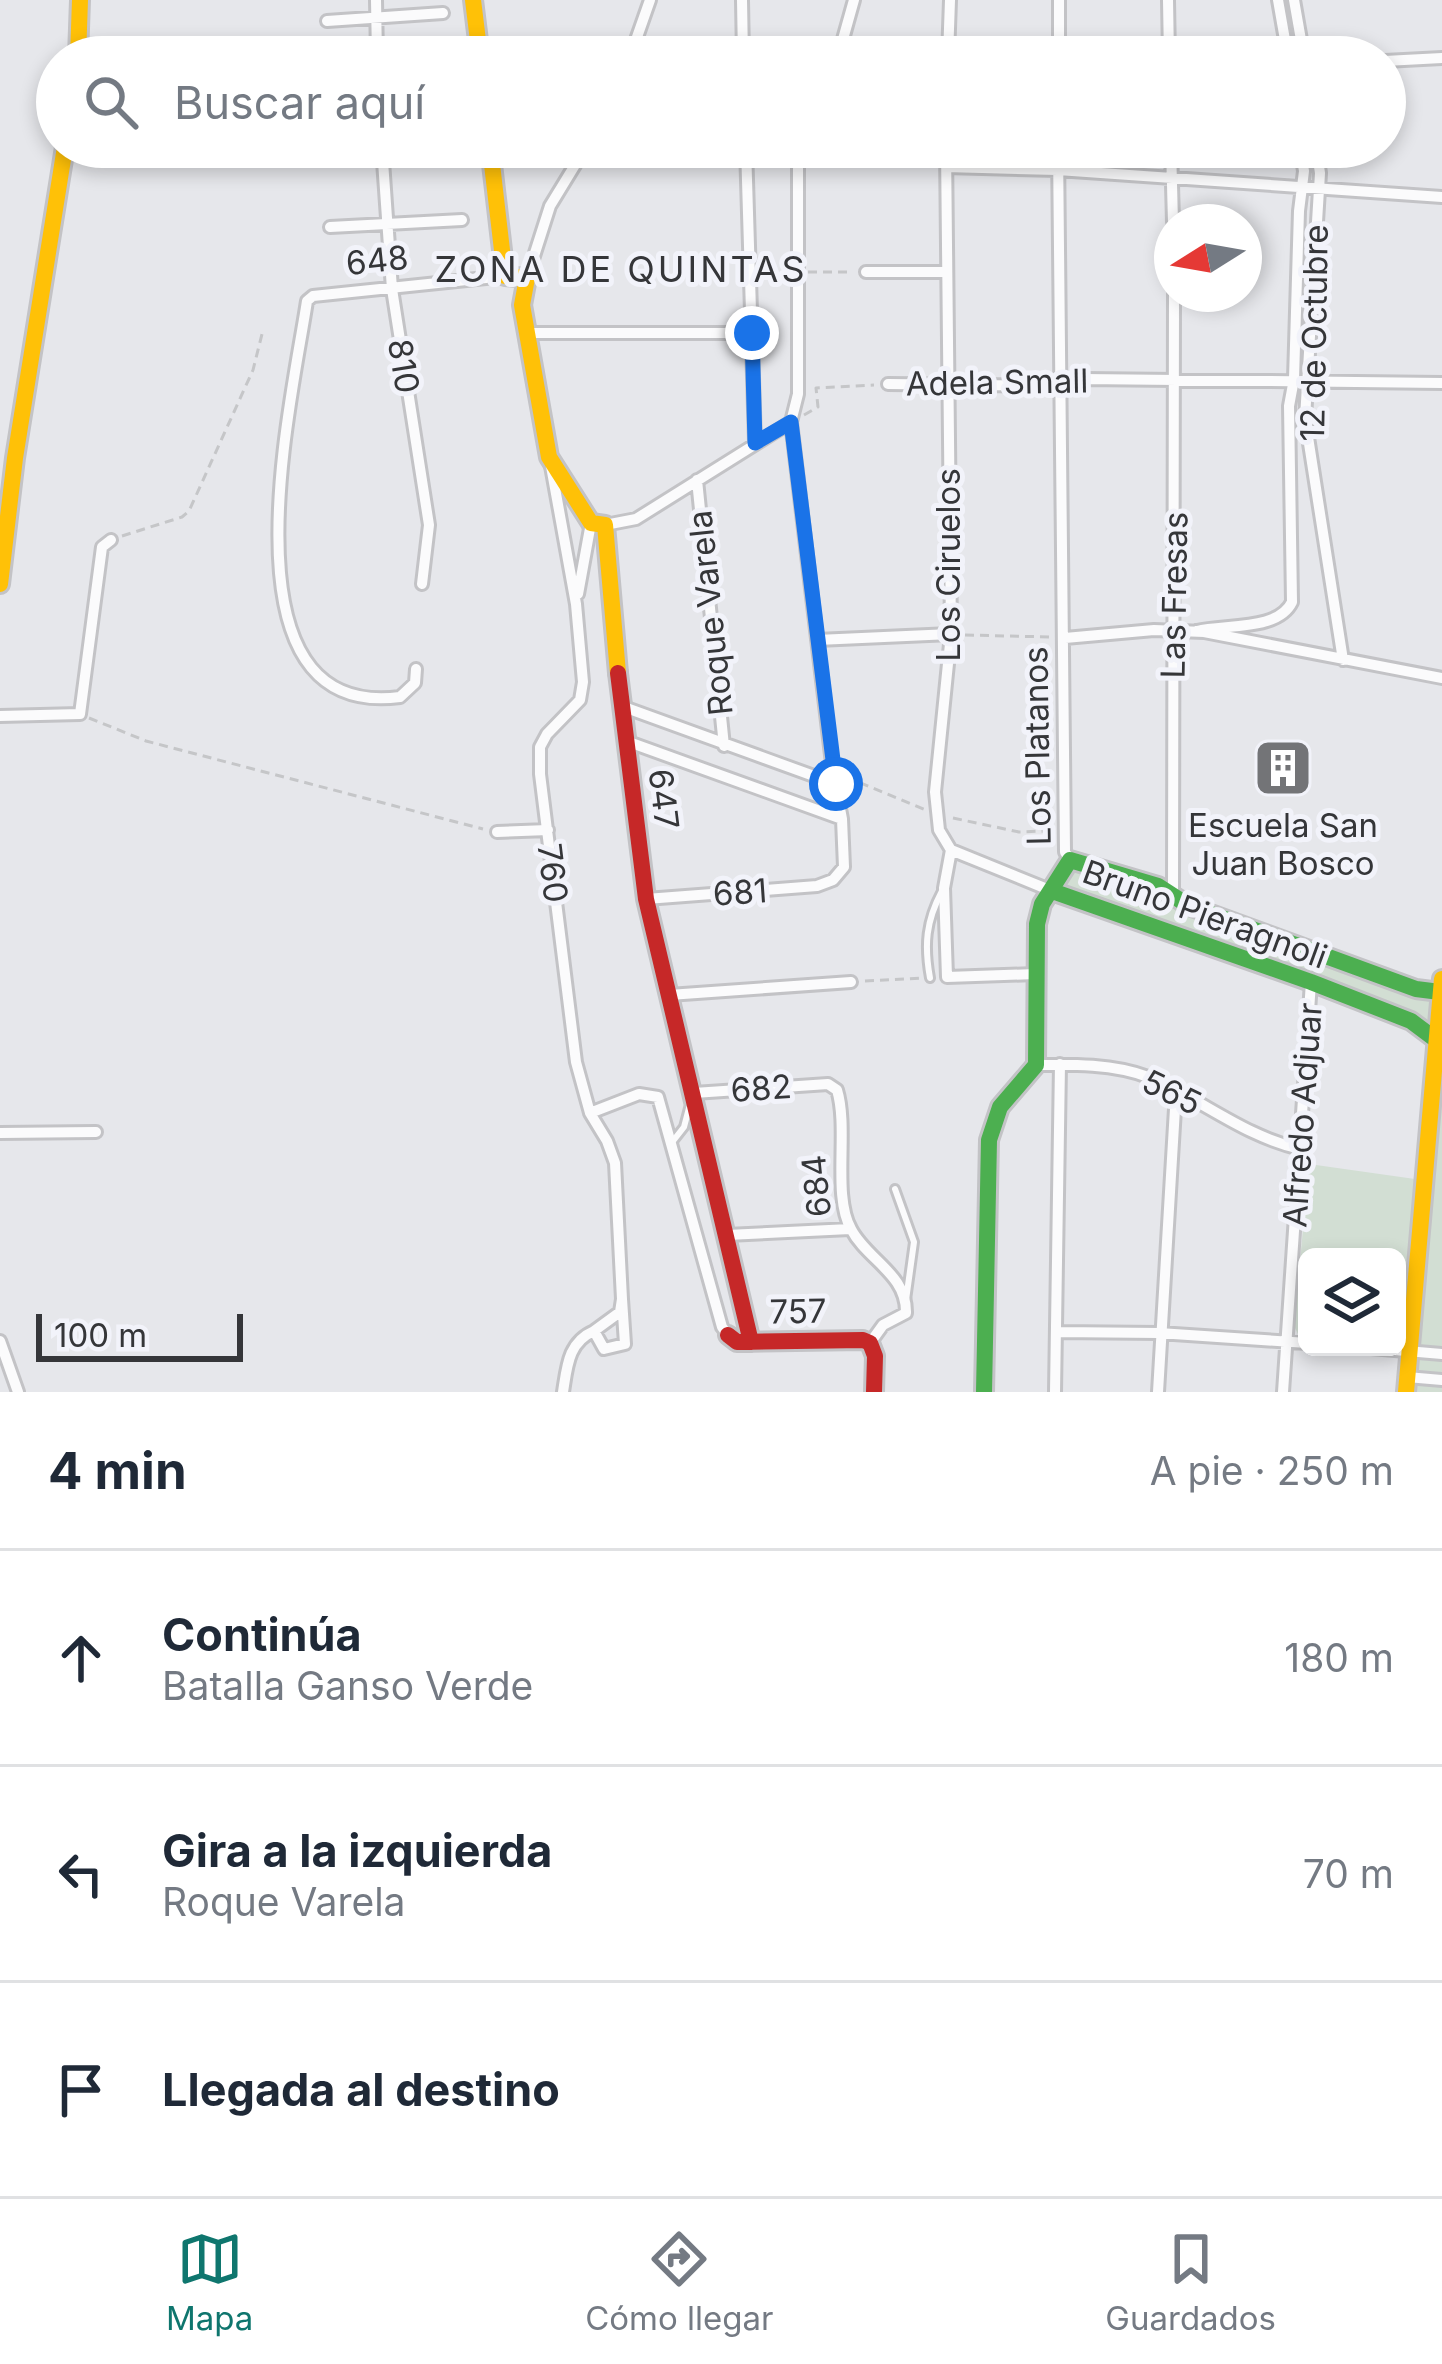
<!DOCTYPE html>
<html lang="es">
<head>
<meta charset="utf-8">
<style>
	:root { --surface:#fff; --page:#f6f6f7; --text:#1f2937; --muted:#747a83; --line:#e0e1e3; --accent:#0f766e }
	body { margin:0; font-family:Inter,sans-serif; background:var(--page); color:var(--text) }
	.controls { position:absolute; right:36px; bottom:36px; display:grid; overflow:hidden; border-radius:18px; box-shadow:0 6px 18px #0003 }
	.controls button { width:108px; height:108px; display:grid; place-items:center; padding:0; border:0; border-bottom:3px solid var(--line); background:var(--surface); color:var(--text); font:60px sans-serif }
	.compass { position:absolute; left:1154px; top:204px; width:108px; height:108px; border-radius:50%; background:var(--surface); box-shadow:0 6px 18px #0003; rotate:259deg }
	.scale { position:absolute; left:36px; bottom:30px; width:207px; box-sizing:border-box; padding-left:12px; border:6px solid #353639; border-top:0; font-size:33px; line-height:42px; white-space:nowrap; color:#353639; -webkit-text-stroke:9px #f2f3fa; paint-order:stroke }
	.stop { position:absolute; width:36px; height:36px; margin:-27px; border:9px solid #1a73e8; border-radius:50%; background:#fff }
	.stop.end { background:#1a73e8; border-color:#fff; box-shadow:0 3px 12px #0008 }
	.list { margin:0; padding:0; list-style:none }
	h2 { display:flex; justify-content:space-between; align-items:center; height:156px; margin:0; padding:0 48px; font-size:51px }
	h2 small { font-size:39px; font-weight:400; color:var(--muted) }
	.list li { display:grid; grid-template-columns:78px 1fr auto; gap:36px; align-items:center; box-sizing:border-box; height:216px; padding:0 48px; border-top:3px solid var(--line) }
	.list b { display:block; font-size:45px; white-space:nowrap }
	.list p { margin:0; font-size:39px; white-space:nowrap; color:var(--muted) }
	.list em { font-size:39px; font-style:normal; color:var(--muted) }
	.icon { flex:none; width:66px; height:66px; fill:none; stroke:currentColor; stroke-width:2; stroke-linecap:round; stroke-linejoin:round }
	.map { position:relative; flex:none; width:1442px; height:1392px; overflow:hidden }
	.search { position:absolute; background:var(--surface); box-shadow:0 6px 18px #0003; left:36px; right:36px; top:36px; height:132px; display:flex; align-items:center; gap:30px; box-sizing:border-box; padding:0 42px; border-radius:66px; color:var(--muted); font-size:45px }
	.sheet { height:804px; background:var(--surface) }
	nav { display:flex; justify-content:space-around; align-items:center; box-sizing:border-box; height:168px; border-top:3px solid var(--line); background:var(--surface); font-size:33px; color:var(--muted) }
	nav a { display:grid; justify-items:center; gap:6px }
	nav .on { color:var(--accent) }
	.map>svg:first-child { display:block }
</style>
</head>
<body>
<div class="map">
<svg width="1442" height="1392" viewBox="0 0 1442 1392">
	<rect width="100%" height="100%" fill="#e6e7eb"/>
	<path fill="#d2ded3" d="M1070,860L1440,992L1442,979V1392H1406L1435,1039L1052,891Z
		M1309,1164L1422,1180L1406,1351L1397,1347V1257H1307V1336L1298,1334L1294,1326Z"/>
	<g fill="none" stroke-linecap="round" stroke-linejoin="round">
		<g stroke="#c3c3c6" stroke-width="12">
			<path id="lane" d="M930,978C924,945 926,921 942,891
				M673,1141L684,1127L689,1108
				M895,1189L914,1242L906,1300"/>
		</g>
		<g stroke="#c3c3c6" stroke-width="16">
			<path id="street" d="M376,0L377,57
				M742,0L743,57
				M1168,0L1169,57
				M1278,0L1288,57
				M1294,0L1304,57
				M327,21L443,13
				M630,57L650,0
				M838,57L854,0
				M948,57L950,0
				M1059,57V0
				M1385,61L1442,58
				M382,147L392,289L429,525L422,584
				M688,147L829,157L830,147
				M746,147L755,443
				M946,147L951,634L935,792L939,830L951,850L944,888L947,977L1035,974
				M1058,147L1065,852L1070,860
				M1171,147L1173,222
				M1316,147L1320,173L1305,418L1343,660
				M946,167L1058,170L1442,197
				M330,227L462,220
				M866,272H946
				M527,278L550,206L586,147
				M526,333H752
				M888,384L1049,386L1083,379L1442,383
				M551,466L576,604L583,682L580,700L547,734L540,747V774L576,1062L590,1113L607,1141L615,1163L622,1299L620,1312L594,1331L604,1349L625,1344L622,1299
				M697,480L724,746
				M605,525L636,519L791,422
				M578,594L591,523
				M1197,631C1225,624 1278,631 1292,602L1289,406L1294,379L1299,211L1304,171L1300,147
				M1065,638L1154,630L1204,632L1442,678
				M817,640L951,634
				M416,669L415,683L400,697C215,721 292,401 307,301L313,296L505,276
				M621,706L836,784
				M0,716L80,714L102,547L111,540
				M626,741L842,819
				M497,832L548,830
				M951,850L1052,891
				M1173,895L1174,294
				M646,899L817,886L833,880L844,867L842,819L833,772L791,422L798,394V155
				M669,995L851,982
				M1036,1065C1071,1064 1115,1064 1148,1077C1202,1099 1241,1135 1300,1149
				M694,1093L828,1084L837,1090C849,1129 832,1195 851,1229C867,1260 907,1274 906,1313L883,1325L870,1343
				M590,1113L639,1094L658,1097L722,1327L728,1335
				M0,1133L96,1132
				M727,1235L850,1229
				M1057,1332L1159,1333L1307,1343
				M0,1341L18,1392
				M1359,1347L1442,1354
				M1407,1377L1442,1380
				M563,1392C567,1367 568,1342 594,1331
				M1055,1392L1060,1064
				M1158,1392L1176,1092
				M1283,1392L1311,982"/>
		</g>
		<g stroke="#c3c3c6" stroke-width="22">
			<path id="fast" d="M1052,891L1311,982L1411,1021L1435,1039
				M984,1392L989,1140L1000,1107L1036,1065L1037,924L1042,904L1070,860L1158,886L1189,906L1416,989L1440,992"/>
		</g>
		<g stroke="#c3c3c6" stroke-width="22">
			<path id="slow" d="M473,0L480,57
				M78,57L80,0
				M490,147L505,276L527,278L522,305L549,457L591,523L605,525L618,673
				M0,584L15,458L65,147
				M1406,1392L1442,979"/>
		</g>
		<g stroke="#c3c3c6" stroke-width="22">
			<path id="jam" d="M618,673L646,899L751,1342
				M728,1335L737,1342L863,1340L870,1343L875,1356L874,1392"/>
		</g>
		<path stroke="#c5c6c8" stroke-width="3" stroke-dasharray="9 6" stroke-linecap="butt" d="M843,158L935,166
			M808,272H853
			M804,415L818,407L816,388L874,385
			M122,536L182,517L189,511L253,370L263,330
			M965,635L1051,637
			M89,718L146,741L483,829
			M846,777L926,810
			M953,818L1019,832L1045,831
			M865,981L922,978"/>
		<use href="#lane" stroke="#fbfbfc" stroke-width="6"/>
		<use href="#street" stroke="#fbfbfc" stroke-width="10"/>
		<use href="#fast" stroke="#4caf50" stroke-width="16"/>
		<use href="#slow" stroke="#ffc107" stroke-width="16"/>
		<use href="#jam" stroke="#c62828" stroke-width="16"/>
	</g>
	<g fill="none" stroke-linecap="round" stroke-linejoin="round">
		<path stroke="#1a73e8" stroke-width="15" d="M752,333L755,443L791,422L836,784"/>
	</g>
	<defs>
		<g id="building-square" transform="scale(3)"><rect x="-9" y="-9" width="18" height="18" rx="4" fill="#737477" stroke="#f2f3fa"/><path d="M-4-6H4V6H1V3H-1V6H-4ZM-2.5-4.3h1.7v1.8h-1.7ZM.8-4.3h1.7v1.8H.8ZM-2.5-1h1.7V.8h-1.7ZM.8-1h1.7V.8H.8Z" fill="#fff"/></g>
	</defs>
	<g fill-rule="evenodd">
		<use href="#building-square" x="1283" y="768"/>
	</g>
	<g text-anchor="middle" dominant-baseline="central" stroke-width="10" stroke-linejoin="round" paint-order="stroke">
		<g font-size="33" fill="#353639" stroke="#f2f3fa">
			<text transform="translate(377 260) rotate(-6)">648</text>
			<text transform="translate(1314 333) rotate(-89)">12 de Octubre</text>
			<text transform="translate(404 366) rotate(81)">810</text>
			<text transform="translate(997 382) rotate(-1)">Adela Small</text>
			<text transform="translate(948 565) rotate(-90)">Los Ciruelos</text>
			<text transform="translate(1174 595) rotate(-89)">Las Fresas</text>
			<text transform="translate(710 613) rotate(-96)">Roque Varela</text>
			<text transform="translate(1037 746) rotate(-91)">Los Platanos</text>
			<text transform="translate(664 799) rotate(83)">647</text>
			<text transform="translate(553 873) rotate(83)">760</text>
			<text transform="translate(740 892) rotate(-4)">681</text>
			<text transform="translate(1205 914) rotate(20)">Bruno Pieragnoli</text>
			<text transform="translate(761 1088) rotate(-4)">682</text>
			<text transform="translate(1172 1092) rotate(26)">565</text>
			<text transform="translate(1302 1115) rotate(-86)">Alfredo Adjuar</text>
			<text transform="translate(816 1186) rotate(-96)">684</text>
			<text transform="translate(798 1311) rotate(-1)">757</text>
		</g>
		<g font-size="33" fill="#353639" stroke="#f2f3fa">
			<text x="1283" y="825">Escuela San<tspan x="1283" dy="38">Juan Bosco</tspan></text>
		</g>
		<g font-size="36" letter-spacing="3" fill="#353639" stroke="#f2f3fa">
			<text x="621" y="269">ZONA DE QUINTAS</text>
		</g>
	</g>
</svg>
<div class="controls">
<button><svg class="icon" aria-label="layers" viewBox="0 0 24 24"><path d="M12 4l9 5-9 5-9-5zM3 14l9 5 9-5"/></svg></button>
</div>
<svg class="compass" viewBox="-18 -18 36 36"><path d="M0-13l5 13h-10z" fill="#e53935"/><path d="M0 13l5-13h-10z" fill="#747a83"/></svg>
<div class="scale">100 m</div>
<div class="stop" style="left:836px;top:784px"></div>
<div class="stop end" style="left:752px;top:333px"></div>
<div class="search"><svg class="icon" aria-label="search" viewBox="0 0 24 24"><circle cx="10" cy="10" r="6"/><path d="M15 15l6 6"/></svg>Buscar aquí</div>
</div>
<section class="sheet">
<h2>4 min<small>A pie · 250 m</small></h2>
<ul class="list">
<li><svg class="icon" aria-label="ahead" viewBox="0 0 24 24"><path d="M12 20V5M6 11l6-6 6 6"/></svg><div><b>Continúa</b><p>Batalla Ganso Verde</p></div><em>180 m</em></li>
<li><svg class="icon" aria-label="left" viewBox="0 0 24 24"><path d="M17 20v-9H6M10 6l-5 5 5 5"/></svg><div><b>Gira a la izquierda</b><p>Roque Varela</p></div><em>70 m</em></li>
<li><svg class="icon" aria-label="arrive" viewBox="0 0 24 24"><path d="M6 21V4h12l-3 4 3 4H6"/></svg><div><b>Llegada al destino</b></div></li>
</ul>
</section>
<nav>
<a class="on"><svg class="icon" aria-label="map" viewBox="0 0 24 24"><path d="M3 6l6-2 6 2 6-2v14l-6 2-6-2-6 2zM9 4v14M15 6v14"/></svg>Mapa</a>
<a><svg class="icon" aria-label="directions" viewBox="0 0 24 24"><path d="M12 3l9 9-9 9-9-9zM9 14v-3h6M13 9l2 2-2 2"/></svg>Cómo llegar</a>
<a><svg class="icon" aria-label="saved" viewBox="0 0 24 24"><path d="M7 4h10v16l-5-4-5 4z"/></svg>Guardados</a>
</nav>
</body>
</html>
